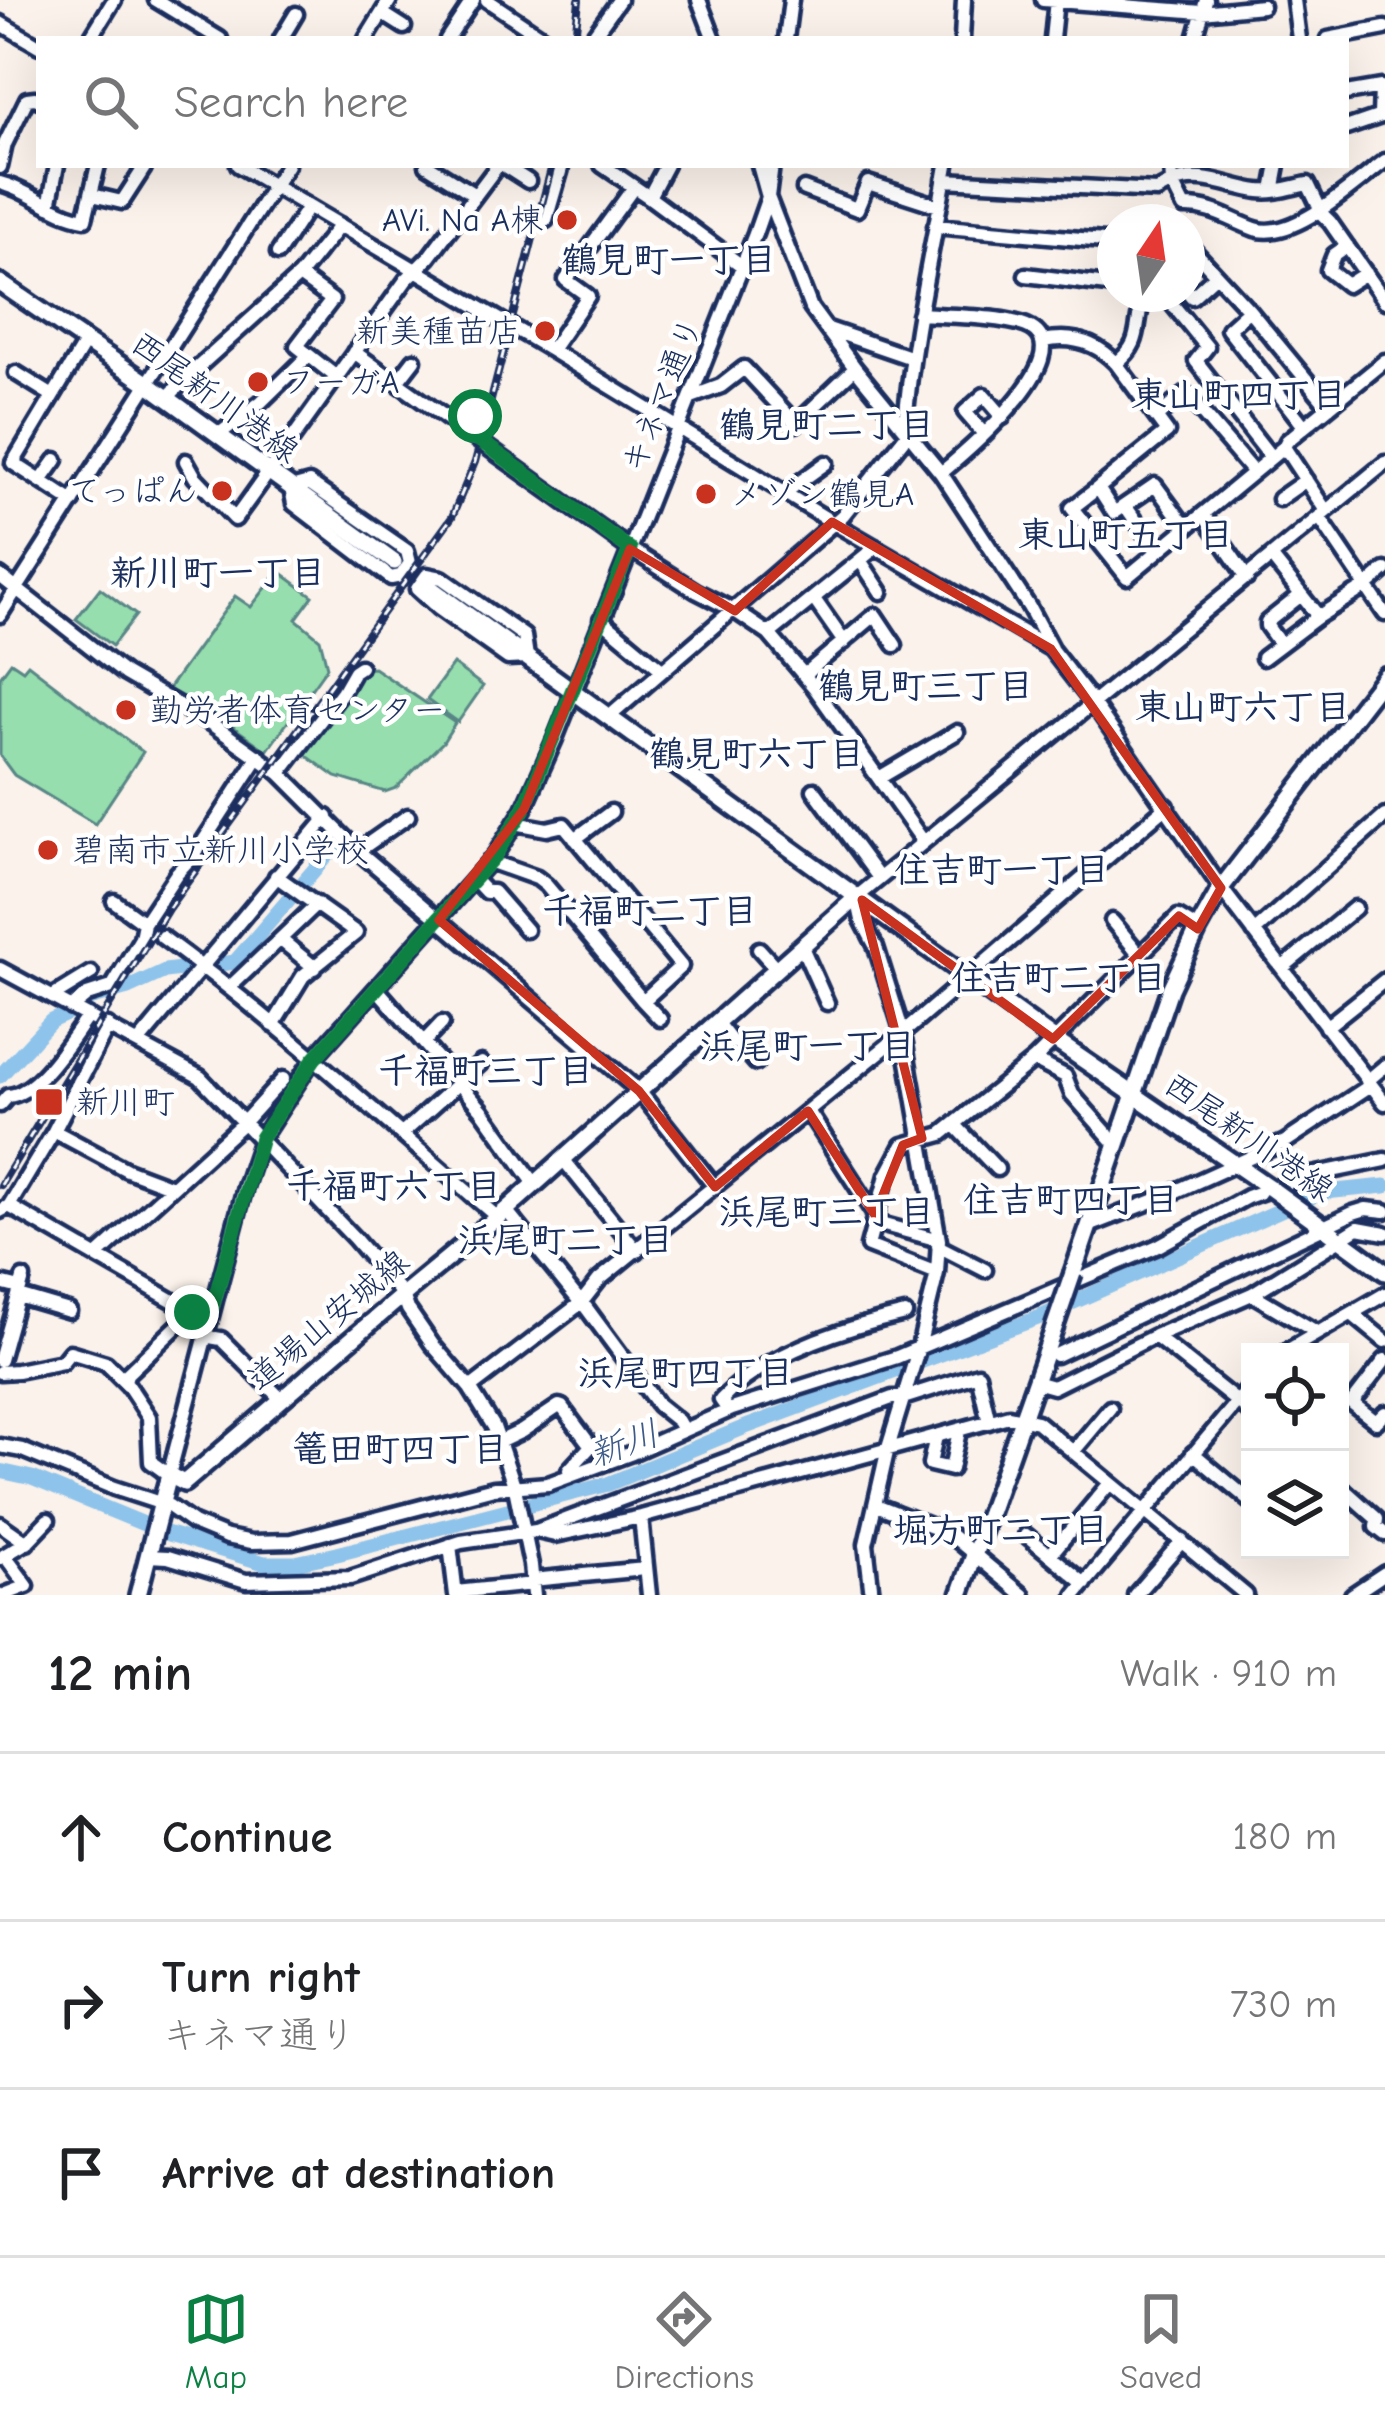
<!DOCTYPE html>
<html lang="en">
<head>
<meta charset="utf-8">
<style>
	:root { --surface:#fff; --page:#f2f2f2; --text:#202124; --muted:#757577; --line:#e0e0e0; --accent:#0b8043 }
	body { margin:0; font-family:"Comic Neue","Klee One",sans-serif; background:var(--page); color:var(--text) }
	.controls { position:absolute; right:36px; bottom:36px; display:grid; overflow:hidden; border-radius:0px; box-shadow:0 12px 48px #0002 }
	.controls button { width:108px; height:108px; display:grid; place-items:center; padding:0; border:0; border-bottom:3px solid var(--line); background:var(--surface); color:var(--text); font:60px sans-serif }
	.compass { position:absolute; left:1097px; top:204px; width:108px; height:108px; border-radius:50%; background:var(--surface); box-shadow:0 12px 48px #0002; rotate:13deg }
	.stop { position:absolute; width:36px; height:36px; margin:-27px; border:9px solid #0b8043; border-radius:50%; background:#fff }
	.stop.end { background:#0b8043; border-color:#fff; box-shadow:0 3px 12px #0008 }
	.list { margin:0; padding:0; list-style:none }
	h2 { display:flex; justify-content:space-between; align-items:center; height:156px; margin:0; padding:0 48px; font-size:51px }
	h2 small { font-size:39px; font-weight:400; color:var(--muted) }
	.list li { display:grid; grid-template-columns:78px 1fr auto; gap:36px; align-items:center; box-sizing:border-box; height:168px; padding:0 48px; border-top:3px solid var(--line) }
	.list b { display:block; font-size:45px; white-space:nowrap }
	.list p { margin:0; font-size:39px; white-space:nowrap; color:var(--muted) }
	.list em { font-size:39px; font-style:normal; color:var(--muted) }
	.icon { flex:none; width:66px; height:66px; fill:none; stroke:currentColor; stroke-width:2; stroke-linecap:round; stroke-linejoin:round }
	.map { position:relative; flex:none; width:1385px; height:1595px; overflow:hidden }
	.search { position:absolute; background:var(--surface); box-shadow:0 12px 48px #0002; left:36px; right:36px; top:36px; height:132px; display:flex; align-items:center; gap:30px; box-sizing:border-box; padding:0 42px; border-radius:0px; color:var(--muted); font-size:45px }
	.sheet { height:660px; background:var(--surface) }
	nav { display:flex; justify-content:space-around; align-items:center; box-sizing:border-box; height:168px; border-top:3px solid var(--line); background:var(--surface); font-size:33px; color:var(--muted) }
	nav a { display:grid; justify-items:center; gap:6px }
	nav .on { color:var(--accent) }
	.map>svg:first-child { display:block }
</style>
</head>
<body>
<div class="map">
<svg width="1385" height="1595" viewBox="0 0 1385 1595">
	<rect width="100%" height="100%" fill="#fbf2eb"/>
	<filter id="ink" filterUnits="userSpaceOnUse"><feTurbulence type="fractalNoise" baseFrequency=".00833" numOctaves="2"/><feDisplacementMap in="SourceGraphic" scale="24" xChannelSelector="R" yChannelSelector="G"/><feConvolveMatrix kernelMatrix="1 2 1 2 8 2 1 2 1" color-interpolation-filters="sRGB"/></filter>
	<g filter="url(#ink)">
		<path fill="#96deae" stroke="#588686" stroke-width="3" d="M279,571L313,596L296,619L320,639L327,667L267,751L225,721L168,689L235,596L251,607Z
			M100,588L136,615L112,646L76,619Z
			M11,662L23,670L28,664L143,752L95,824L14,775L0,756V677Z
			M453,664L483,686L458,722L427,700Z
			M374,668L455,723L443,742L396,788L385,792L336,777L300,751L361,669Z"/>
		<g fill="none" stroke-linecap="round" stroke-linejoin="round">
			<path stroke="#8ec3eb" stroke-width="15" d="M0,1076L51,1021L80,1008L88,999L128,988L165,971L235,962L339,841
				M0,1471L32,1478L166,1533L264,1563H295L337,1554L608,1484L743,1428L1038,1318L1308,1198L1325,1192L1385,1186"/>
			<g stroke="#1b2f5e" stroke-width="21">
				<path id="minor" d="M156,0L220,39
					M487,0L545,39
					M699,0L714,39
					M1043,0L1202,12L1262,6
					M1294,0L1299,39
					M382,13L404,27
					M0,23L39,46
					M90,39L114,0
					M281,39L296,14
					M366,39L390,0
					M447,39L473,0
					M591,39L619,0
					M786,39L791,0
					M962,39L964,0
					M1052,39L1056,0
					M1195,39L1206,0
					M1328,39L1385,28
					M1346,93L1381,87L1380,115
					M1346,128L1384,115
					M238,165L551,350L832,522L1051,649L1093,703L1221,888L1385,1103
					M427,165L475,195
					M503,165L528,181
					M602,165L649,197L666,165
					M759,165L768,197L811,308L855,368L941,473L1029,607L1051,648
					M1171,165L1172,183C1201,171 1229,187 1259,191C1275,193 1292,187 1308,184L1320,209
					M0,167L5,144L27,99L35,98L39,100
					M944,180L1157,191L1172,183L1184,207
					M0,183C31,191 54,214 85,219L98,165
					M804,189L857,209L868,183L939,206
					M1273,191L1278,165
					M92,195L122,202L144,168L139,165
					M649,197L742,266
					M49,206L57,165
					M1184,207C1212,206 1230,220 1255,229C1293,242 1355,183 1385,161
					M1318,210L1330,222L1385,301
					M546,220L562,165
					M935,226L1115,242
					M1187,243L1249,310L1329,407
					M1347,246L1334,255L1328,270L1347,285L1366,273
					M278,253L308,207
					M1026,275L1115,286
					M299,276L340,225
					M1187,291L1192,297L1216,275
					M1164,294L1207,347L1196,361L1270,456
					M1249,310L1228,329L1304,426
					M919,314C946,316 1010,316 1031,328C1080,356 964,454 941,473
					M828,329L912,358
					M1043,341C1072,335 1096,342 1116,363C1145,342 1133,322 1145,294
					M551,350L588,296L566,280L634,187
					M354,352L630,549L696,591L735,611L769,634L814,687L923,841
					M1116,363L1167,432L1098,488L1114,513L1155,485L1186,527
					M16,373L53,396
					M397,382L414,360
					M691,397L721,386L744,368L796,424L855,368
					M167,398L186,378L299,276L332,300L297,346L335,376
					M1156,417L1186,394L1252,471
					M905,425C912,337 932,252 947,165
					M984,434L965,412L984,395L1003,417
					M218,435L261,402L308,356
					M1284,447L1326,511
					M186,461L195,477L235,519L406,280L429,257L498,165
					M41,481L56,460
					M309,483L407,551L410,563L401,576L391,578L294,504L291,488Z
					M1098,488L1072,508L1127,577L1284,447L1287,441L1385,361
					M786,492L826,463
					M1279,499L1306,480
					M73,502L13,463L86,341
					M1126,507L1157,551
					M1203,514L1247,578
					M1320,518L1385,614
					M1272,558L1318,616
					M860,560L881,592
					M427,575L442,578L524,636L527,657L508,658L438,608L417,589Z
					M0,576L125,674L213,725L280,773L358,851L639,1091L715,1187
					M814,599L844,642
					M0,615L287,165
					M601,619L662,670
					M769,634L876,547
					M1280,644L1267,626V622L1301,595
					M1263,658L1316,618L1368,585L1385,570
					M804,675L875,615L895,645
					M610,716L843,515L909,432
					M280,773L342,692L354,671L360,667
					M879,778L957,732
					M814,790L879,878
					M575,839L611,812
					M358,851L408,816
					M489,861L537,878L546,885L643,1001L681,966L564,825L547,829L515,823
					M474,879L486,892H493L526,930
					M114,901L144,923L177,873L197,851L259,756
					M1112,921L1141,956
					M1254,932L1385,816
					M162,937C280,1023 386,1123 497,1217
					M281,940L315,968
					M802,947L827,1003
					M759,949L777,969
					M1282,968L1355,908
					M0,969L200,1077L354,1238L403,1295L408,1309L432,1344L470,1388L494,1427L515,1488L531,1565L534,1595
					M229,988L317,904
					M377,989L482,1110L535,1184
					M52,997L91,973
					M643,1001L660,1019
					M71,1008L87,995L112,987L141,938L144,923
					M717,1023L732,1042L740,1044L756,1063
					M273,1025L303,976L356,933L276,876
					M1326,1027L1385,980
					M139,1042L327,817
					M424,1042L442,1023
					M1034,1060L1065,1076L1072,1094L1116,1144
					M1367,1081L1385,1066
					M0,1105L8,1096C38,1094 70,1040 88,1016
					M808,1111L875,1215
					M955,1125L997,1169
					M54,1131L127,1170L172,1187
					M403,1133L481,1063
					M563,1159L637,1251
					M9,1206L196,1314L209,1319
					M506,1210L581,1303
					M0,1211L9,1206L54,1131L108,1026
					M873,1222L939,1240
					M1089,1226L1163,1197L1285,1142L1371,1085
					M938,1246L985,1270
					M98,1255L243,1123L283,1079
					M937,1273L868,1246L887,1175L903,1145L942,1134L1034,1060L1178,917L1198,929
					M0,1283L20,1288
					M1252,1294L1318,1333
					M18,1296L69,1311
					M582,1302L658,1405L678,1421L683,1430
					M1352,1314L1385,1341
					M204,1336L221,1339L281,1399
					M1155,1336L1250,1412
					M1285,1352L1385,1294
					M1056,1355L1353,1213L1366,1209L1385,1211
					M0,1360L23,1278
					M1385,1360L1352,1403L1376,1422L1385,1413
					M0,1372L17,1371L62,1362L70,1352L106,1363L128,1385L149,1417L151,1462L169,1475L245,1187L261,1139L313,1059L495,855L524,809L555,739L755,234L768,197L772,165
					M125,1381L127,1374L192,1312
					M1035,1382L1053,1387L1155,1336L1252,1294L1358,1228L1385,1233
					M470,1388L581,1303L599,1280L903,1033L1167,806
					M728,1410L721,1400C766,1353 843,1328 905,1314
					M936,1436L930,1464L951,1469L959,1431
					M499,1442L522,1431L559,1406L562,1407L591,1446L569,1470
					M0,1446L22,1450L114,1488L169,1506L193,1523L227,1537L252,1542L292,1541L494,1488L548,1484L632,1453L732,1409L897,1357L1158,1246L1247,1197L1307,1176L1385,1160
					M1073,1452L1110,1408
					M1193,1453L1250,1501
					M1340,1486L1377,1519L1376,1527L1385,1534
					M876,1505L950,1534L1023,1595
					M641,1517L649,1595
					M0,1524L27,1543
					M537,1531L555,1535L641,1517L1009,1416L1037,1422L1246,1595
					M1026,1535L1085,1584
					M450,1545L456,1595
					M1050,1555L1110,1483
					M147,1556L168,1557L246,1581L350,1578L461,1542L536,1531L892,1398H903L978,1374L989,1422
					M0,1558L27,1542L48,1520
					M532,1580L645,1569
					M456,1592L533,1584
					M4,1595L27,1586L5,1556
					M872,1595L866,1544L888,1448L919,1347L937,1273L939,1240L903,1033L876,947L862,920L857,897L1385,463
					M1075,1595L1250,1387
					M1135,1595L1182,1541
					M1352,1595L1385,1573"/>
			</g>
			<g stroke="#1b2f5e" stroke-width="24">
				<path id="major" d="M0,283L148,384L394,562
					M428,586L1053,1039L1270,1188
					M1314,1220L1385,1272
					M1073,1273L1170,989L1198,929L1221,888L1385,676
					M138,1595L169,1475L184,1483L403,1295L506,1210L857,897
					M960,1595L1051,1337"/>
			</g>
			<use href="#minor" stroke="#fff" stroke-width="12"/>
			<use href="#major" stroke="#fff" stroke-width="15"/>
			<g stroke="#1b2f5e" stroke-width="8">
				<path id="rail" d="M575,39L579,0
					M1,1185L168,909L452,517L475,462L552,165"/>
			</g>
			<use href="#rail" stroke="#fff" stroke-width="3" stroke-dasharray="9" stroke-linecap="butt"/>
			<g stroke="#1b2f5e" stroke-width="24" stroke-linecap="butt">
				<path id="major-bridge" d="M1270,1188L1314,1220
					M1051,1337L1073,1273"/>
			</g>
			<use href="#major-bridge" stroke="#fff" stroke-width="15"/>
		</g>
	</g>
	<g fill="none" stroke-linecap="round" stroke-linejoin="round" filter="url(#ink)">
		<path stroke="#0b8043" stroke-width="15" d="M192,1312L209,1319L261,1138L314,1059L495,855L524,809L630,549L465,430L475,416"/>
	</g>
	<path fill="none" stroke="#c8321e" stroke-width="9" stroke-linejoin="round" d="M832,522L1051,649L1221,888L1198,929L1179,916L1053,1039L862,900L922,1138L903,1145L875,1215L808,1111L715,1187L639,1091L439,920L524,809L630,549L735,611Z"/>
	<g fill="#c8321e" stroke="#fff" stroke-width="4.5">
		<circle cx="567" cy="220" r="12"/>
		<circle cx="545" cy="331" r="12"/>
		<circle cx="258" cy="382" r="12"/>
		<circle cx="222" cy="491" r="12"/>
		<circle cx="706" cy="494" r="12"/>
		<circle cx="126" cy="710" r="12"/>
		<circle cx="48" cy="850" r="12"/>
		<rect x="34" y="1087" width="30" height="30" rx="6"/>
	</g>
	<g text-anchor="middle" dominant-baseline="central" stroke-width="9" stroke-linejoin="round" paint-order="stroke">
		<g font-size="33" fill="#1b2f5e" stroke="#fff" text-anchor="start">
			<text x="543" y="220" text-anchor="end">AVi. Na A棟</text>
			<text x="521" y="331" text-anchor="end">新美種苗店</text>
			<text x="282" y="382">フーガA</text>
			<text x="198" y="491" text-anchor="end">てっぱん</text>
			<text x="730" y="494">メゾン鶴見A</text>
			<text x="150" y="710">勤労者体育センター</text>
			<text x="72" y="850">碧南市立新川小学校</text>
			<text x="76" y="1102">新川町</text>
		</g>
		<g font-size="33" fill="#1b2f5e" stroke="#fff">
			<text transform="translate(662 395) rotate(-68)">キネマ通り</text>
			<text transform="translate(215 397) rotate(36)">西尾新川港線</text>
			<text transform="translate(1249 1137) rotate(35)">西尾新川港線</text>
			<text transform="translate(328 1320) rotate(-40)">道場山安城線</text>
		</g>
		<g font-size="36" font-weight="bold" fill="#1b2f5e" stroke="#fff">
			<text x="669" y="260">鶴見町一丁目</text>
			<text x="1239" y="395">東山町四丁目</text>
			<text x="827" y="425">鶴見町二丁目</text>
			<text x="1126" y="535">東山町五丁目</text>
			<text x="218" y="573">新川町一丁目</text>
			<text x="926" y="686">鶴見町三丁目</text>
			<text x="1243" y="707">東山町六丁目</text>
			<text x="757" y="754">鶴見町六丁目</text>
			<text x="1002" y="870">住吉町一丁目</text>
			<text x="650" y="911">千福町二丁目</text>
			<text x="1059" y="978">住吉町二丁目</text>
			<text x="808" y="1046">浜尾町一丁目</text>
			<text x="486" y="1071">千福町三丁目</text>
			<text x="394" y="1186">千福町六丁目</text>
			<text x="1071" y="1200">住吉町四丁目</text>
			<text x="827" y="1212">浜尾町三丁目</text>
			<text x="566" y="1240">浜尾町二丁目</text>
			<text x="686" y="1373">浜尾町四丁目</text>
			<text x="400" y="1449">篭田町四丁目</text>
			<text x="1001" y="1530">堀方町二丁目</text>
		</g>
		<g font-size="36" font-style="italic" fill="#3e5b88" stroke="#fff">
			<text transform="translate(624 1444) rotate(-20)">新川</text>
		</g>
	</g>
</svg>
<div class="controls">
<button><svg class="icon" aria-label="locate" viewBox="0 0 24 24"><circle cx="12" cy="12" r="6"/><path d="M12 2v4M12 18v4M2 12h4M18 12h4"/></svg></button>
<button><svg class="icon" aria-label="layers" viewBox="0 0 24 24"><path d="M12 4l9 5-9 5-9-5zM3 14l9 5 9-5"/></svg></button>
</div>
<svg class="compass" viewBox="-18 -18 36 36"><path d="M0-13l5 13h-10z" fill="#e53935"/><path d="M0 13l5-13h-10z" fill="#757577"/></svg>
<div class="stop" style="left:475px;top:416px"></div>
<div class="stop end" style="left:192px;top:1312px"></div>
<div class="search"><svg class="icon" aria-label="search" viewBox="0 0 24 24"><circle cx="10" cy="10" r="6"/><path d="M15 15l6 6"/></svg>Search here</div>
</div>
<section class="sheet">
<h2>12 min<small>Walk · 910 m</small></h2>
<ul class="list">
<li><svg class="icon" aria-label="ahead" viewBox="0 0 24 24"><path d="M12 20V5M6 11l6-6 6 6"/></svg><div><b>Continue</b></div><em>180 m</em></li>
<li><svg class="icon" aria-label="right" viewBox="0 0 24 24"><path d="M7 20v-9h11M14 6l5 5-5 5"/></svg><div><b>Turn right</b><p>キネマ通り</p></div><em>730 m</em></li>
<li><svg class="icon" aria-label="arrive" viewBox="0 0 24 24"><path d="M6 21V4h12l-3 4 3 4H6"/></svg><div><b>Arrive at destination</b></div></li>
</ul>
</section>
<nav>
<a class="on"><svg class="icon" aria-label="map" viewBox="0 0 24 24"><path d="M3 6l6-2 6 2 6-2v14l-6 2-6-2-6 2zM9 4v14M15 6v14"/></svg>Map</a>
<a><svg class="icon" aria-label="directions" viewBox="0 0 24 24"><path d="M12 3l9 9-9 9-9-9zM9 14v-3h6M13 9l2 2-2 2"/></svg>Directions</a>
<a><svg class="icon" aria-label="saved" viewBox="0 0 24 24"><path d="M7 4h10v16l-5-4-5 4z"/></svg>Saved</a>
</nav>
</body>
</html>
